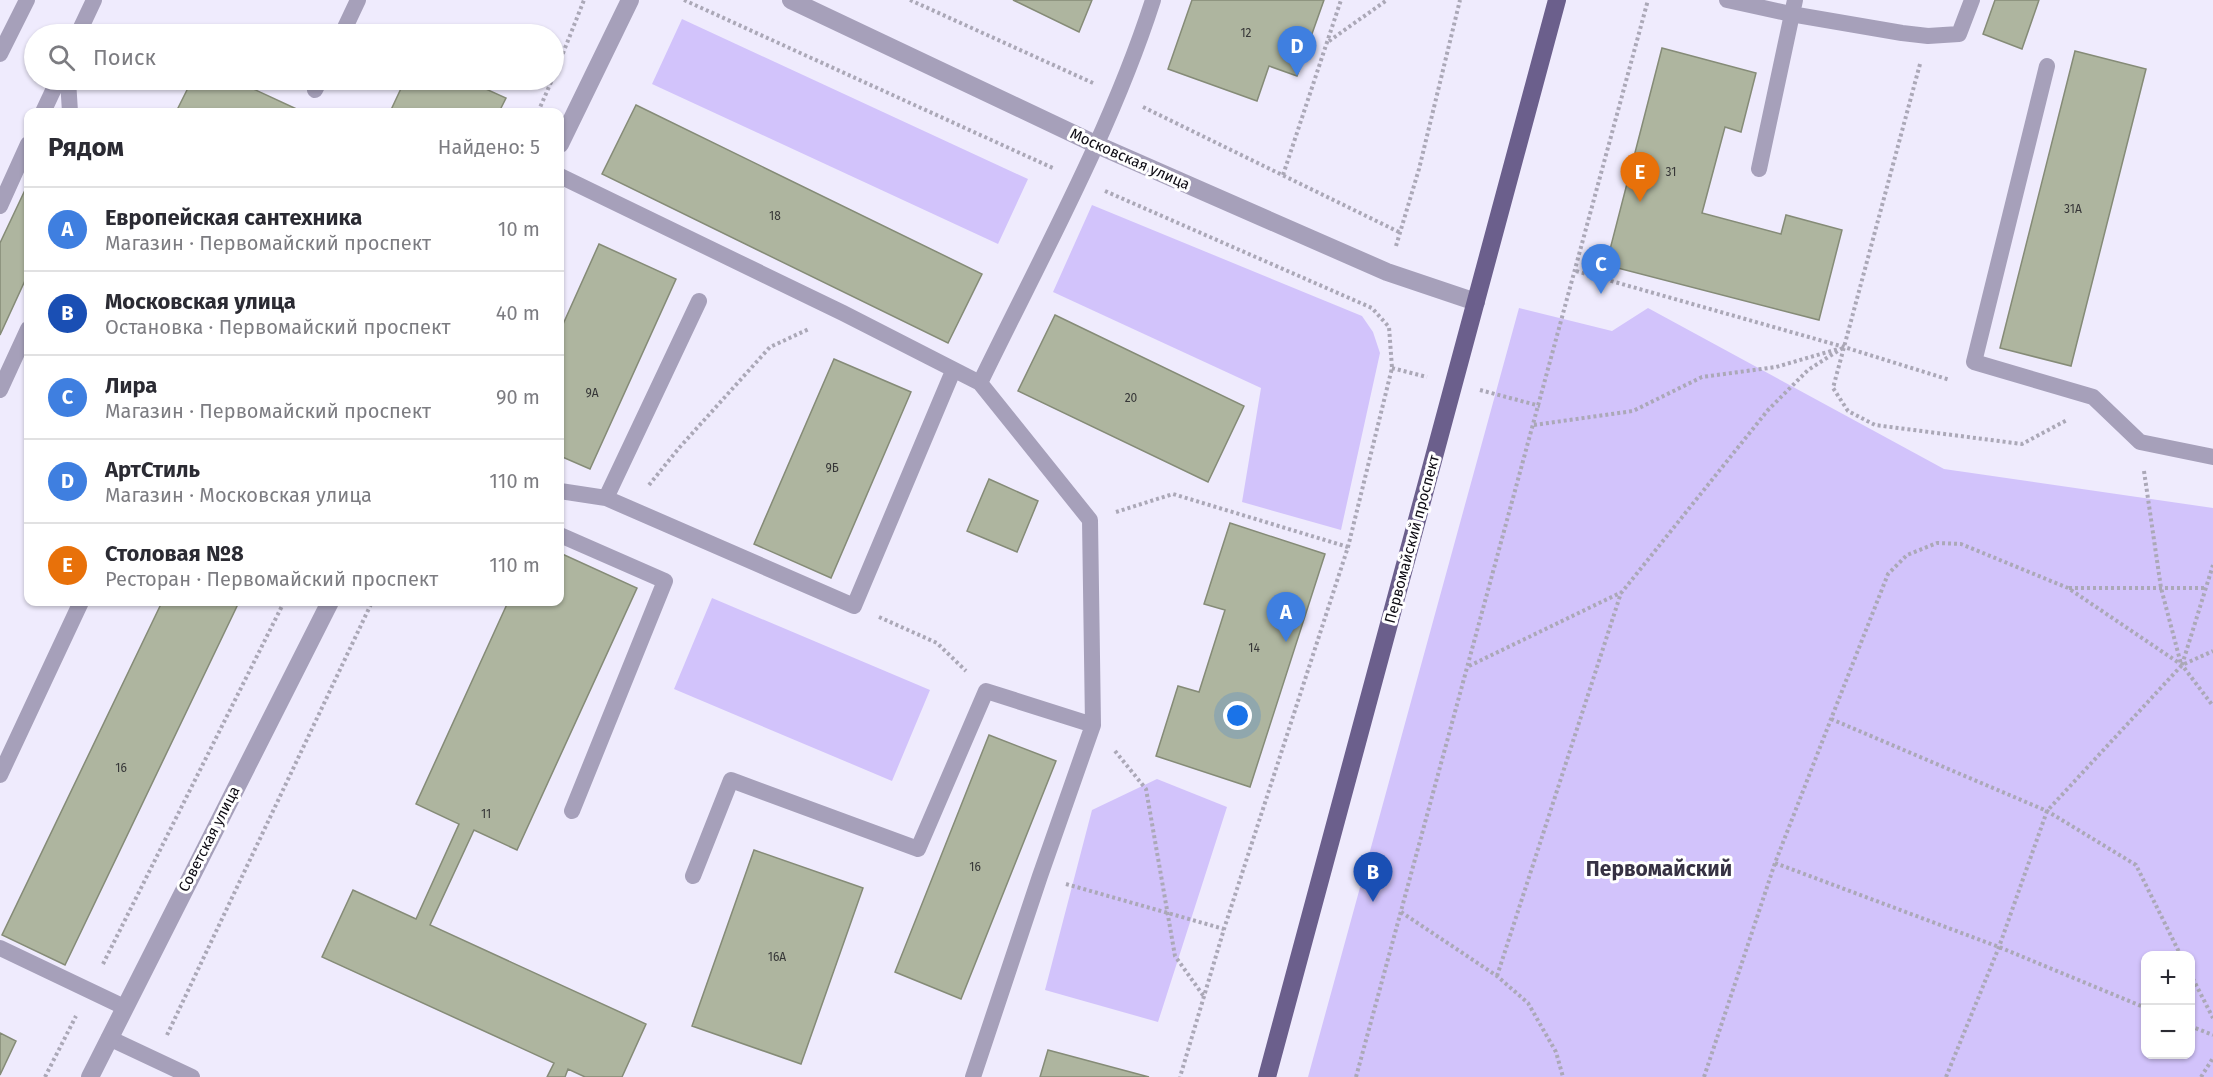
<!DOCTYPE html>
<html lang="ru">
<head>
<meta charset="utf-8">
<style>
	:root { --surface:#fff; --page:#f7f7f7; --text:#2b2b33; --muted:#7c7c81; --line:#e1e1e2; --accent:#768838 }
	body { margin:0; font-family:"Fira Sans",sans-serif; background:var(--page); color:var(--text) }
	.controls { position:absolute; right:18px; bottom:18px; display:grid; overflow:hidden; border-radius:12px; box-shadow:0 2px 4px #0004 }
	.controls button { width:54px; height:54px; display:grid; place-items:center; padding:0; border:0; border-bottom:2px solid var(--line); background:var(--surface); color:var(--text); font:30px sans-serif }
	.you { position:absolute; left:1238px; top:716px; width:21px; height:21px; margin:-15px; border:4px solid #fff; border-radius:50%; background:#1a73e8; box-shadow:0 0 0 9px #1a73e833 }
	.badge { display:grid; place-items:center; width:39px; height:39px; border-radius:50%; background:var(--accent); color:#fff; font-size:20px; font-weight:700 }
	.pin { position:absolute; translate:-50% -50px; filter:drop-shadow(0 2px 3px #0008) }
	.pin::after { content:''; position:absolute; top:32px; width:21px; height:18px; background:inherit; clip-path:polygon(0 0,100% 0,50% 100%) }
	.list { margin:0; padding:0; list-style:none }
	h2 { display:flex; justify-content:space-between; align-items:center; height:78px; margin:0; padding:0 24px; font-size:26px }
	h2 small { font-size:20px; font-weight:400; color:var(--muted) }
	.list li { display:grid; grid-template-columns:39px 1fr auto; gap:18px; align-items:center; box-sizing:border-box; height:84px; padding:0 24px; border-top:2px solid var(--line) }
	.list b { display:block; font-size:22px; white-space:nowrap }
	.list p { margin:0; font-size:20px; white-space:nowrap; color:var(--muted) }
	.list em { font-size:20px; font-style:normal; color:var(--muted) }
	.icon { flex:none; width:33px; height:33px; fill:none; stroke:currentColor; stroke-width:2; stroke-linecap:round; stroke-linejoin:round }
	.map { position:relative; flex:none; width:2213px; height:1077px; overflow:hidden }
	.search { position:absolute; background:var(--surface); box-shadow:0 2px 4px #0004; left:24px; top:24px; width:540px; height:66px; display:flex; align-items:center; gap:15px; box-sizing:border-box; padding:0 21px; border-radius:33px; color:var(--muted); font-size:22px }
	.panel { position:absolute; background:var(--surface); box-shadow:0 2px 4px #0004; left:24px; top:108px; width:540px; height:498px; border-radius:12px }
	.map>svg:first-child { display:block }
</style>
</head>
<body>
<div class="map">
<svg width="2213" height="1077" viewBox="0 0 2213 1077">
	<rect width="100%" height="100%" fill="#efebfd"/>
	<path fill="#d2c3fb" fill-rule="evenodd" d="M682,19L1028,179L998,244L652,84Z
		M1092,205L1362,316L1373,332L1380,353L1341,530L1242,502L1261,388L1053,292Z
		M1519,308L1612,331L1648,308L1944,469L2213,508V1077H1308ZM2146,956H2190V1054H2146Z
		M712,598L930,690L892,781L674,689Z
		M1157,779L1227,807L1158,1022L1045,990L1092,810Z"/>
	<path fill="#aeb59f" stroke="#858b77" stroke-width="1.5" d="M1013,0H1092L1079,32Z
		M1192,0H1324L1297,76L1269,66L1257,101L1168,69Z
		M1995,0H2039L2022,49L1983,34Z
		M1662,48L1756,73L1741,132L1725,127L1702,213L1781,234L1786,215L1842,230L1819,320L1606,265Z
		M2075,51L2146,69L2071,366L2000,348Z
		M192,80H234L303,112H176Z
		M405,80H466L506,98L499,112H390Z
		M636,105L982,274L948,343L602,174Z
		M26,188L28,189V274L0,335V243Z
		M599,244L676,279L590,469L560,456V331Z
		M1055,315L1244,406L1208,482L1018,391Z
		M834,359L911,392L831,578L754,544Z
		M989,479L1038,501L1017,552L967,531Z
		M1230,523L1325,554L1250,787L1156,756L1178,686L1199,692L1225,610L1204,604Z
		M560,553L637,588L517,850L474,830L430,925L646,1024L622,1077H585L568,1069L565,1077H547L554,1063L322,957L353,890L416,919L459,824L416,804L508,602H560Z
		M162,602H239L65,965L2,935Z
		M989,735L1056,761L961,999L895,972Z
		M754,850L863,888L801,1064L692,1026Z
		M0,1033L16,1041L0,1075Z
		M1048,1050L1149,1077H1040Z"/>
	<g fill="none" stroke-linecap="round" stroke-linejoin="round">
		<path stroke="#aba8b7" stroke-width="4" stroke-dasharray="3 3" stroke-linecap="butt" d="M684,0L1055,169
			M910,0L1093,83
			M1329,41L1387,0
			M1920,64L1833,388L1848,411L1875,425L2022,444L2067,420
			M554,76L584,0
			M1143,107L1401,233
			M538,112L552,80
			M1283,175L1341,0
			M1105,191L1372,308L1389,327L1392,368L1348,547L1224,929L1180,1077
			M1396,246L1419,169L1460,0
			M1576,271L1844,347L1950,380
			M1392,368L1427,377
			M1480,390L1540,406
			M1534,425L1633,411L1702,377L1776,367L1838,349
			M2144,471L2161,588L2181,664
			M649,485L679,448L770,347L809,329
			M1116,512L1173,494L1348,547
			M2069,588H2206
			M879,617L937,643L966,671
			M2182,665L2213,565
			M1469,666L1622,592L1768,410L1808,370L1844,347
			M1831,719L2047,811L2136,865L2181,956
			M1115,751L1146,789L1175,956L1205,998
			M1775,863L1999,947L2146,1008
			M1066,884L1224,929
			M1401,912L1497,976L1528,1003L1556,1052L1563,1077
			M103,964L284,602
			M2190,973L2213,1018
			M1497,976L1621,593
			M2190,1026L2213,1035
			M167,1035L372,602
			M45,1077L76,1016
			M1356,1077L1648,0
			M1704,1077L1775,863L1831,719L1888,574L1907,555L1937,543L1961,544L2068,588L2182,665L2213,706
			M1946,1077L1999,947L2047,811L2182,665L2213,651
			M2201,1077L2213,1058"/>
		<path stroke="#a6a0ba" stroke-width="16" d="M1727,0L1791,14L1902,33L1928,36L1959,34L1972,0
			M78,34L94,0
			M342,34L358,0
			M0,54L27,0
			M2047,66L1974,362L2093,397L2140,442L2213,457
			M68,80L70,112
			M315,90L320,80
			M43,112L58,80
			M1759,169L1795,0
			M560,176L843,313L980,383
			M0,206L28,144
			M0,390L28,329
			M560,491L606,498L854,606L953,371
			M606,498L699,301
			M560,535L665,581L572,811
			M0,775L81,602
			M693,876L731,780L918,849L986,691L1093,725
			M0,948L124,1007
			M109,1038L192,1077
			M973,1077L1040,876L1093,725L1090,520L980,383C1040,259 1111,131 1153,0"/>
		<path stroke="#a6a0ba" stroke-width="18" d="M560,144L630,0
			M90,1077L330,602"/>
		<path stroke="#a6a0ba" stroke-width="18" d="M791,0L1095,144L1387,272L1476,302"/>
		<path stroke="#6b5f8c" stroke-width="18" d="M1267,1077L1557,0"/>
	</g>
	<g text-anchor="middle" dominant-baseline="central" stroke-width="6" stroke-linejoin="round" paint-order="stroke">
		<g font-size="12" fill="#363637">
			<text x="1246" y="33">12</text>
			<text x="1671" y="172">31</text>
			<text x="2073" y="209">31А</text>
			<text x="775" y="216">18</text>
			<text x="592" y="393">9А</text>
			<text x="1131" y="398">20</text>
			<text x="832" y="468">9Б</text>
			<text x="1254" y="648">14</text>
			<text x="121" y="768">16</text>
			<text x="486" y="814">11</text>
			<text x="975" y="867">16</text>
			<text x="777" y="957">16А</text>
		</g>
		<g font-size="15" fill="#0e0c14" stroke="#fff">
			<text transform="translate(1130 159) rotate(24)">Московская улица</text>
			<text transform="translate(1412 539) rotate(-75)">Первомайский проспект</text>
			<text transform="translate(209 839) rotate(-63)">Советская улица</text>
		</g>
		<g font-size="21" font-weight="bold" fill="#363143" stroke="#fff">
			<text x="1659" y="869">Первомайский</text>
		</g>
	</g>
</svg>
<div class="controls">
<button>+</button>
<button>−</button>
</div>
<div class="you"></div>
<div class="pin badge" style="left:1286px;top:642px;background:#3f7fe0">A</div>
<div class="pin badge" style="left:1373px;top:902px;background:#1a4fb4">B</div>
<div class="pin badge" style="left:1601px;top:294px;background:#3f7fe0">C</div>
<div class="pin badge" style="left:1297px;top:76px;background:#3f7fe0">D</div>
<div class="pin badge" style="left:1640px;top:202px;background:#e8710a">E</div>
<div class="search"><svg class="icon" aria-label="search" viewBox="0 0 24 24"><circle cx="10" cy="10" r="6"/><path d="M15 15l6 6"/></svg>Поиск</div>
<section class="panel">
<h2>Рядом<small>Найдено: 5</small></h2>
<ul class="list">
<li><span class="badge" style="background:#3f7fe0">A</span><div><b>Европейская сантехника</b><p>Магазин · Первомайский проспект</p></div><em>10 m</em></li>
<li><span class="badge" style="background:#1a4fb4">B</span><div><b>Московская улица</b><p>Остановка · Первомайский проспект</p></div><em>40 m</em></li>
<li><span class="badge" style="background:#3f7fe0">C</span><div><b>Лира</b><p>Магазин · Первомайский проспект</p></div><em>90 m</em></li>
<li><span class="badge" style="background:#3f7fe0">D</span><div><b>АртСтиль</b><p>Магазин · Московская улица</p></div><em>110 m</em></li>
<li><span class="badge" style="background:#e8710a">E</span><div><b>Столовая №8</b><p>Ресторан · Первомайский проспект</p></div><em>110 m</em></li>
</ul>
</section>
</div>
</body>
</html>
